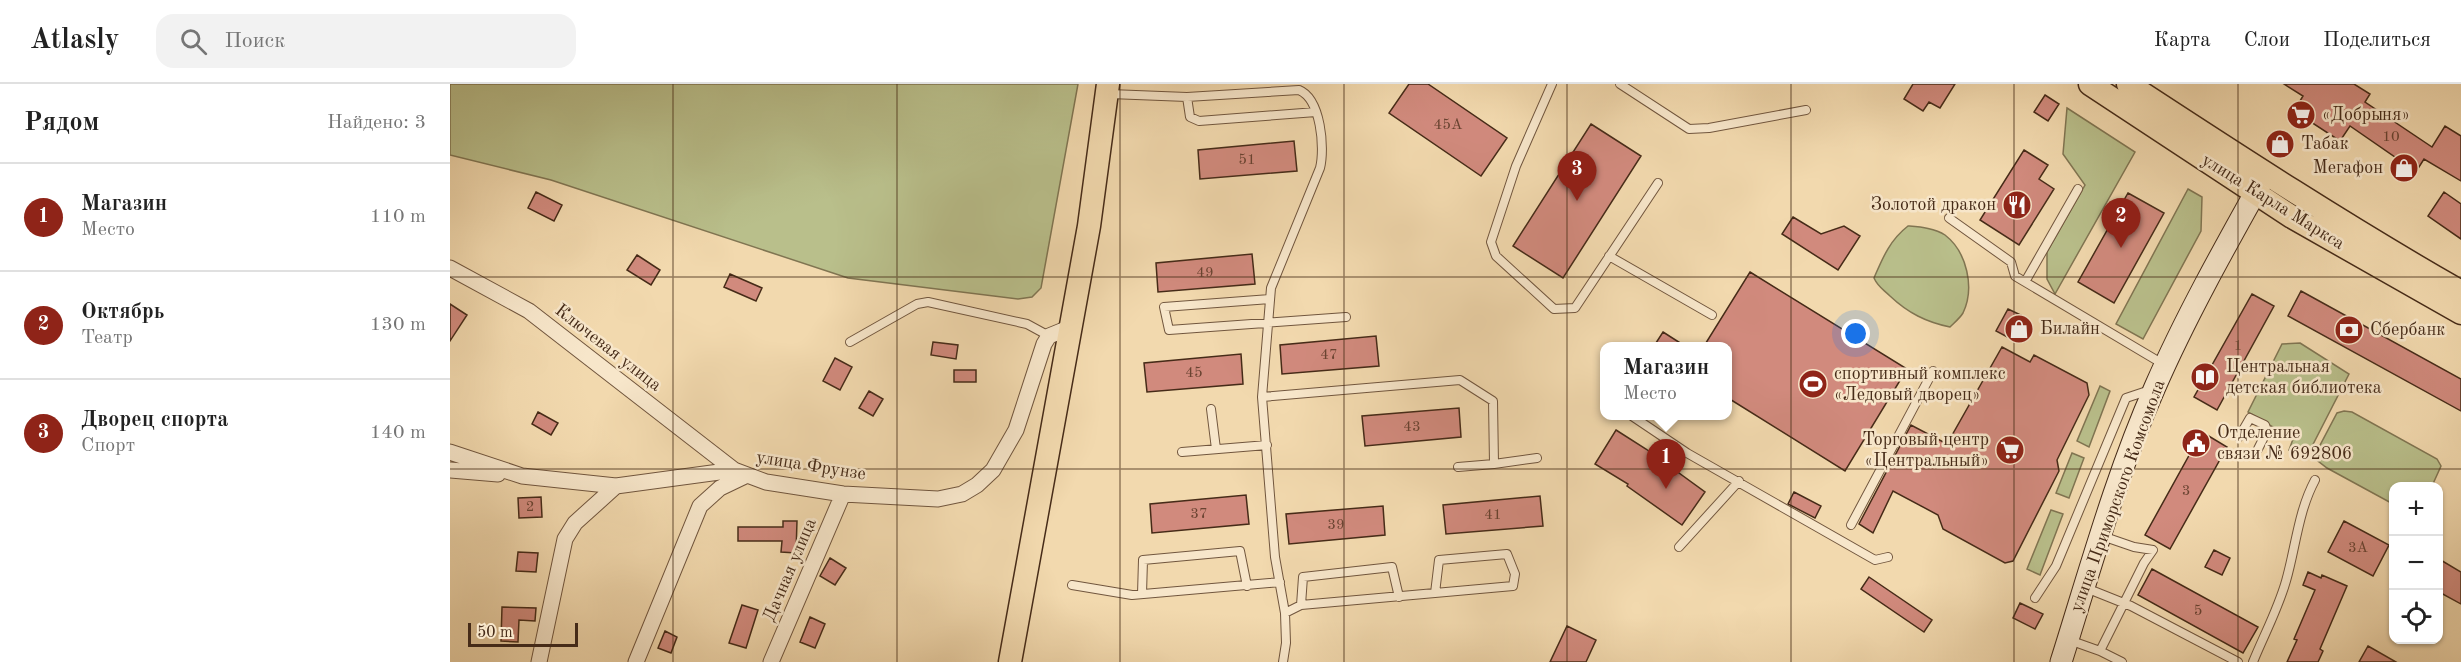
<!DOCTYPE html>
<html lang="ru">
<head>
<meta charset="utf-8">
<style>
	:root { --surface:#fff; --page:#f2f2f2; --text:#222; --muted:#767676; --line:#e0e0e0; --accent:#8f2418 }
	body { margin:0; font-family:"Old Standard TT",serif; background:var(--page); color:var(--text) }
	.controls { position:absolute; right:18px; bottom:18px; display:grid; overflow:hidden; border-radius:12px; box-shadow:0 2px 4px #0004 }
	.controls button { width:54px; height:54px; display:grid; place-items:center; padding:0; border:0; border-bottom:2px solid var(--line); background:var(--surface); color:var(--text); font:30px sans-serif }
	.scale { position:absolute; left:18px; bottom:15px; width:110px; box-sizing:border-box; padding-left:6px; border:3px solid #462b18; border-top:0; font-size:16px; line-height:21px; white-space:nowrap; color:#462b18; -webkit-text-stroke:4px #f7e6ca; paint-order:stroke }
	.you { position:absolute; left:1406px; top:250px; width:21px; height:21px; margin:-15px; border:4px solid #fff; border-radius:50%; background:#1a73e8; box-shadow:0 0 0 9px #1a73e833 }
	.badge { display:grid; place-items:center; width:39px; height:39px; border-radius:50%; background:var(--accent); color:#fff; font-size:20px; font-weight:700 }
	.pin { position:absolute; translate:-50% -50px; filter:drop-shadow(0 2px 3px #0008) }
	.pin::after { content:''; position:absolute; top:32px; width:21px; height:18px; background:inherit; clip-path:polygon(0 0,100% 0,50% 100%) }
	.popup { position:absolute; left:1150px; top:258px; width:132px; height:78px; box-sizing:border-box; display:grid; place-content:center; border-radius:12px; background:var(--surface); filter:drop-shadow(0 2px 4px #0005); font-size:20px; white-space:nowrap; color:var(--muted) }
	.popup b { font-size:22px; color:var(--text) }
	.popup::after { content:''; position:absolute; left:50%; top:100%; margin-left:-12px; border:12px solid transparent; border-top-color:var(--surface) }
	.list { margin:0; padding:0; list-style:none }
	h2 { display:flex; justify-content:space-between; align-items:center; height:78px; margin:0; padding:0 24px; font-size:26px }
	h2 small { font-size:20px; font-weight:400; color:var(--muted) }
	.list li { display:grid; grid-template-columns:39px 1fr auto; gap:18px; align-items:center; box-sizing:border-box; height:108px; padding:0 24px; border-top:2px solid var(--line) }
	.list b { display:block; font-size:22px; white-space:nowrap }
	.list p { margin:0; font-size:20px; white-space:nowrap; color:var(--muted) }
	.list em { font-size:20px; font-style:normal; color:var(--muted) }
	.icon { flex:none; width:33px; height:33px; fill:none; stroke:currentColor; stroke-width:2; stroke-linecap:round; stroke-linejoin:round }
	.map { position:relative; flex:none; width:2011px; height:578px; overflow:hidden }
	header { display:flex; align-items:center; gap:36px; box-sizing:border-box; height:84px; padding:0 30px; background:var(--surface); border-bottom:2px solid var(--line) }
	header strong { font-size:28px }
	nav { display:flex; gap:33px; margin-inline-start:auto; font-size:21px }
	.search { width:420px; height:54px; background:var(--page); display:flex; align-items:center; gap:15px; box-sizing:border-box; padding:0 21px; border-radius:18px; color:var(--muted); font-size:22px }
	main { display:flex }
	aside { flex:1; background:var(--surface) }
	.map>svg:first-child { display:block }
</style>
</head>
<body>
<header>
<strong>Atlasly</strong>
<div class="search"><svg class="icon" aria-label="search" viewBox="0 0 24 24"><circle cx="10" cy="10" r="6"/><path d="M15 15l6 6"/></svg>Поиск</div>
<nav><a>Карта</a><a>Слои</a><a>Поделиться</a></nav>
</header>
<main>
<aside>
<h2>Рядом<small>Найдено: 3</small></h2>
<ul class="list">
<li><span class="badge">1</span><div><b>Магазин</b><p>Место</p></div><em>110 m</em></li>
<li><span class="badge">2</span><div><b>Октябрь</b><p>Театр</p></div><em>130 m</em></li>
<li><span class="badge">3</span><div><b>Дворец спорта</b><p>Спорт</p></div><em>140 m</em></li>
</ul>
</aside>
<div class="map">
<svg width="2011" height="578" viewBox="0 0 2011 578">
	<rect width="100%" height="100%" fill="#f2d9ae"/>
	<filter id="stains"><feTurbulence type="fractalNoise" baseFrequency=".00333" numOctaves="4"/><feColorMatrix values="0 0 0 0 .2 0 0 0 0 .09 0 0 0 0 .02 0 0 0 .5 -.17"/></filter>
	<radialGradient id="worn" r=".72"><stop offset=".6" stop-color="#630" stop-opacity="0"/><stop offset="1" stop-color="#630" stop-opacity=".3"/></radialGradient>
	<path fill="#b9bf8b" stroke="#807552" stroke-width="1.5" d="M0,0H628L591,204L582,213L568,215L398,194L101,96L0,71Z
		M1617,24L1685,68L1605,210L1597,195V168L1635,101L1613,70Z
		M1738,105L1752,113L1751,147L1693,255L1666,240Z
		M1458,142C1470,143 1485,144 1495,151C1517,168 1525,204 1513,229C1510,234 1504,239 1500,243C1476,238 1458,229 1440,212C1433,205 1428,203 1424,194C1433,173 1440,156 1458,142Z
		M1850,259L1899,290L1856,374L1839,366L1843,355L1798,328L1832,260Z
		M1650,302L1660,307L1639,363L1627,357Z
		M1894,327L1902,328L1987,375L1991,382L1982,402H1944L1943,420L1877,384L1868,377L1867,367L1887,329Z
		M1622,369L1634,374L1619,414L1606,409Z
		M1601,426L1613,430L1590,491L1577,485Z"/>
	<path fill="#d18a7d" stroke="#462b18" stroke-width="1.5" d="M959,0H978L1057,54L1031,92L939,29Z
		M1463,0H1505L1490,24L1479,18L1473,27L1454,15Z
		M1834,0H1904L1920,10L1915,18L1982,63L1995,42L2011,52V97L1974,75L1962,94L1947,85L1952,78L1900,42L1890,57L1844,27L1853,12Z
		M1595,11L1609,20L1598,37L1584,28Z
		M1141,40L1191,72L1113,194L1063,162Z
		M844,57L847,87L750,95L748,66Z
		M1574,66L1598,81L1589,95L1604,105L1569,161L1530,136Z
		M86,108L112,121L104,137L78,124Z
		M1994,108L2011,120V155L1978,132Z
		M1678,109L1714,129L1664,219L1628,198Z
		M1343,133L1371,150L1394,142L1410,152L1388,186L1332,150Z
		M802,170L805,200L708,208L706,179Z
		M187,171L210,186L201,201L177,186Z
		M1300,188L1457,285L1395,387L1278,314V262H1254Z
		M280,190L312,204L306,217L274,203Z
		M1851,207L2011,295V327L1838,232Z
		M1802,210L1824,222L1767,326L1744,313Z
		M0,220L17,231L0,257Z
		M1558,225L1575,233L1563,256L1546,247Z
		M1213,248L1235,262H1204Z
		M926,252L929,282L832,290L830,261Z
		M483,258L508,261L506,275L481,271Z
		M1552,263L1580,278L1584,271L1637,299L1639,311L1607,376L1609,387L1563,477L1555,479L1493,445L1488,431L1443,407L1423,449L1409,440L1461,341L1497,360Z
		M791,270L793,300L697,308L694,279Z
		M385,274L402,283L390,306L373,297Z
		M504,286H526V298H504Z
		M419,307L433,315L423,332L409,324Z
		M1009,324L1011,353L915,362L912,332Z
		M88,328L108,339L101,351L82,340Z
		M1166,346L1196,365L1255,408L1232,441L1177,402L1178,400L1145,380Z
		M1752,348L1777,363L1720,465L1695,451Z
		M1344,408L1371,422L1365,434L1338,420Z
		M796,411L799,440L702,449L700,420Z
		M1090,412L1093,442L996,450L993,421Z
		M91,413L92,433L69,434L68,414Z
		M933,422L935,451L839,460L836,430Z
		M333,437H347L346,469L331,468L332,457H288V443H333Z
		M1894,437L1939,461L1923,492L1878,468Z
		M1764,466L1780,474L1772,491L1755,483Z
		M68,468L88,469L86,488L66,487Z
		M380,474L396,484L385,501L370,492Z
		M1989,475L2011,488V520L1989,508Z
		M1702,485L1808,543L1793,569L1688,511Z
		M1858,488L1871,494L1872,491L1897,502L1870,565L1873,567L1868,578H1837L1847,556L1844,555L1865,506L1853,501Z
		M1419,493L1482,536L1474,548L1411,505Z
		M1570,519L1593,530L1585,545L1563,534Z
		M292,521L308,526L296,564L279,559Z
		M52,523L86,524L85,537L69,536L68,558L51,557Z
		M360,533L375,540L365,564L350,558Z
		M1117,542L1146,556L1136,578H1100Z
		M215,547L227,553L221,569L208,564Z
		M1918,562L1946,578H1909Z"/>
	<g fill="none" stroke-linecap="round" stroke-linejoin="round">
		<g stroke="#71563e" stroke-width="10">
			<path id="lane" d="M1102,0L1066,82L1041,158L1046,172L1104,225L1125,224L1208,99
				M1170,0L1239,45L1259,44L1356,26
				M660,10L737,13L849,6C871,15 875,64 870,84L821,204L812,313L825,473L835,529L836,559L833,578
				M737,13L740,33L749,37L866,28
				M1499,134L1561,178L1565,192L1713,280
				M1159,172L1262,231
				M1575,198L1628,105
				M820,215L714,223L719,246L896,233
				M400,258L467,220L478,218L577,240L599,252
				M812,313L1010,296L1043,317L1044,380L1087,374
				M761,325L766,365
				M1182,332L1237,369L1425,476L1438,473
				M1789,353L1800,334L1815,341L1817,347L1808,365
				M732,368L817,361
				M1008,383L1044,380
				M1401,441L1483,287
				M1229,463L1289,397
				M622,501L682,511L830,498
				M1636,504L1681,522L1788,578
				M692,510L693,476L790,467L797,502
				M1585,514L1606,482L1676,314L1694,308L1699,311
				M851,521L853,493L942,483L949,513
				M835,529L851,521L1063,502L1065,490L1057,470L989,476L985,509
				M1619,556L1650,567L1672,578
				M1650,567L1694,479L1703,466L1684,463L1652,452
				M1803,578C1814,551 1828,525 1836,497C1846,462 1848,428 1865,396"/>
		</g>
		<g stroke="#71563e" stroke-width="17">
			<path id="street" d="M0,184L79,227L284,386
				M0,368L72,392L166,402L284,386L316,398L393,410L488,415L512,410L527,401L543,386L566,346L594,260L599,252L621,243
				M0,386L48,390
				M89,578L115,455L125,439L166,402
				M186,578L250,422L270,404L295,392
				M321,578L393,410"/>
		</g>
		<g stroke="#462b18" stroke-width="23">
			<path id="secondary" d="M1611,578C1640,486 1666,391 1705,303C1736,232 1776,161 1814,93"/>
		</g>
		<g stroke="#462b18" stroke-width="25">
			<path id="primary" d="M1640,0L1842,133L2011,229
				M1678,0C1788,72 1897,143 2011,208
				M560,578L639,142L658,0"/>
		</g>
		<use href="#lane" stroke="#f7e6ca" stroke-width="8"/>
		<use href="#street" stroke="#f7e6ca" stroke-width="15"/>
		<use href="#secondary" stroke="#f7e6ca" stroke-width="21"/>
		<use href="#primary" stroke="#f2d9ae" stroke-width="22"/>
	</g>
	<path fill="none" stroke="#462b18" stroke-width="1.5" stroke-opacity="0.55" d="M223,0V578M447,0V578M670,0V578M894,0V578M1117,0V578M1341,0V578M1564,0V578M1788,0V578M0,193H2011M0,385H2011"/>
	<defs>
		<g id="supermarket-disc" transform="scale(1.5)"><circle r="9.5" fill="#8f2418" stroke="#f7e6ca"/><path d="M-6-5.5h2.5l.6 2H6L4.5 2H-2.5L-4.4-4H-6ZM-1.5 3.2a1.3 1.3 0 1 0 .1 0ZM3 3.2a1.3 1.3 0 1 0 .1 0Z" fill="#fff"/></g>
		<g id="shop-disc" transform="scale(1.5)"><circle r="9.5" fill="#8f2418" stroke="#f7e6ca"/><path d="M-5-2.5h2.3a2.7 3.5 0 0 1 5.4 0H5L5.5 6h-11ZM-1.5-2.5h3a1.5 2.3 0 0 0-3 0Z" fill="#fff"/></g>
		<g id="restaurant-disc" transform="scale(1.5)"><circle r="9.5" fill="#8f2418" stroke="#f7e6ca"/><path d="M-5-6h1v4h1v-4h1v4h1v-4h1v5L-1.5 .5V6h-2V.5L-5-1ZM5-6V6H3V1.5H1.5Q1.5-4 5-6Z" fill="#fff"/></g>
		<g id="bank-disc" transform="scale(1.5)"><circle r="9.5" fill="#8f2418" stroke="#f7e6ca"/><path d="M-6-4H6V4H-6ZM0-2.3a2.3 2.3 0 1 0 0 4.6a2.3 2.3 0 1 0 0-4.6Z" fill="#fff"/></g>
		<g id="library-disc" transform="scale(1.5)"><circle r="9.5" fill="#8f2418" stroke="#f7e6ca"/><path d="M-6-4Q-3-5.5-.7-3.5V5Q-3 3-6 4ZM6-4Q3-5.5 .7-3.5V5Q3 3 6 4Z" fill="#fff"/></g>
		<g id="stadium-disc" transform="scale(1.5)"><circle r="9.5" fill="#8f2418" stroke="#f7e6ca"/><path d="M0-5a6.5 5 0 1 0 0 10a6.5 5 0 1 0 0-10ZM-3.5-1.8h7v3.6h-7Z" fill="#fff"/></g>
		<g id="civic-disc" transform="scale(1.5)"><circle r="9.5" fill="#8f2418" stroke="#f7e6ca"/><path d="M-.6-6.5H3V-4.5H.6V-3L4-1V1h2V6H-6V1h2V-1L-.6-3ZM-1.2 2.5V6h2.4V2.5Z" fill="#fff"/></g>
	</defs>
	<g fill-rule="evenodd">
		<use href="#supermarket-disc" x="1851" y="31"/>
		<use href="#shop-disc" x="1830" y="60"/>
		<use href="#shop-disc" x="1954" y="84"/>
		<use href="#restaurant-disc" x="1567" y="121"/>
		<use href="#shop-disc" x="1569" y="245"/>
		<use href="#bank-disc" x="1899" y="246"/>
		<use href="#library-disc" x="1755" y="293"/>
		<use href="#stadium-disc" x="1363" y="300"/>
		<use href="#civic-disc" x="1746" y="359"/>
		<use href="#supermarket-disc" x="1560" y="366"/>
	</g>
	<g text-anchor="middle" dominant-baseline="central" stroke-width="5" stroke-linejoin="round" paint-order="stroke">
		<g font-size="15" fill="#694331">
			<text x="998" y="41">45А</text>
			<text x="1941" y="53">10</text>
			<text x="797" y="76">51</text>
			<text x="755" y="189">49</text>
			<text x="1788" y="262">1</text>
			<text x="879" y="271">47</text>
			<text x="744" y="289">45</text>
			<text x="962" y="343">43</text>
			<text x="1736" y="407">3</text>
			<text x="80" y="423">2</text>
			<text x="749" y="430">37</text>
			<text x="1043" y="431">41</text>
			<text x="886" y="441">39</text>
			<text x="1908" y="464">3А</text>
			<text x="1748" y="527">5</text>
		</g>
		<g font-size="18" fill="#462b18" stroke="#f7e6ca" text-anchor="start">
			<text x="1872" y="31">«Добрыня»</text>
			<text x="1851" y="60">Табак</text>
			<text x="1933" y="84" text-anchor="end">Мегафон</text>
			<text x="1546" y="121" text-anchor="end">Золотой дракон</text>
			<text x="1590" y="245">Билайн</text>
			<text x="1920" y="246">Сбербанк</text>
			<text x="1776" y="283">Центральная<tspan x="1776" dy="21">детская библиотека</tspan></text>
			<text x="1384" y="290">спортивный комплекс<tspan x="1384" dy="21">«Ледовый дворец»</tspan></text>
			<text x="1767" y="349">Отделение<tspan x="1767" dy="21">связи № 692806</tspan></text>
			<text x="1539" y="356" text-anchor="end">Торговый центр<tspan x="1539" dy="21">«Центральный»</tspan></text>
		</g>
		<g font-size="18" fill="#462b18" stroke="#f7e6ca">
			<text transform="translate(1823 118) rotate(32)">улица Карла Маркса</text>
			<text transform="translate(158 264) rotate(38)">Ключевая улица</text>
			<text transform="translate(361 382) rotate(9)">улица Фрунзе</text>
			<text transform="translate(1668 412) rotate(-70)">улица Приморского Комсомола</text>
			<text transform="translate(340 486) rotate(-67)">Дачная улица</text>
		</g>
	</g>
	<rect width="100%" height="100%" filter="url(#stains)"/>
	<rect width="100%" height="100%" fill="url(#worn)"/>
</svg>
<div class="controls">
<button>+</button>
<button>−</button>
<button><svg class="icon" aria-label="locate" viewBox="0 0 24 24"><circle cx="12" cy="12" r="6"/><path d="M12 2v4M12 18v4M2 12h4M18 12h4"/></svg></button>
</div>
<div class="scale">50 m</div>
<div class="you"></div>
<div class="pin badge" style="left:1216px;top:405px">1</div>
<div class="popup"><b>Магазин</b>Место</div>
<div class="pin badge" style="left:1671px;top:164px">2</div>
<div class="pin badge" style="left:1127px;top:117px">3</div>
</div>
</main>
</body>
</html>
